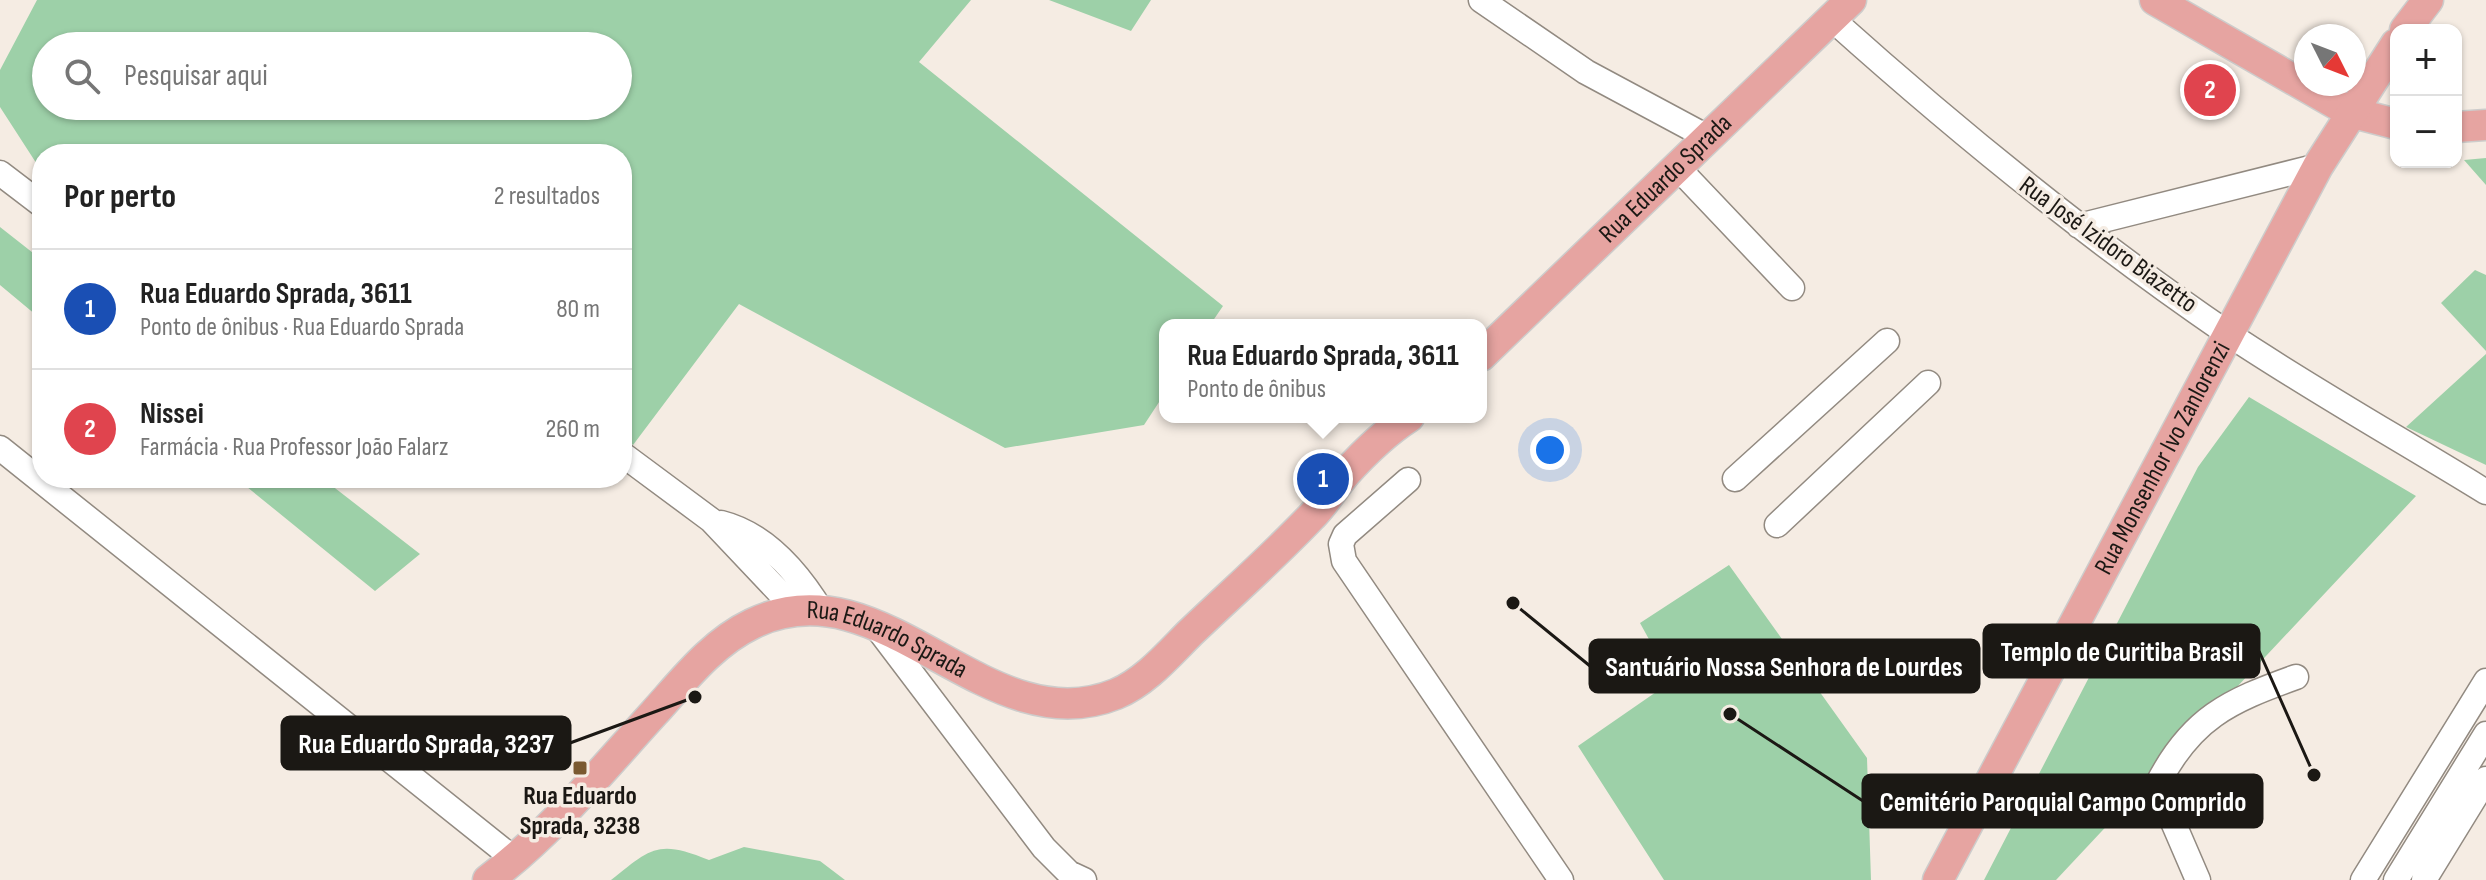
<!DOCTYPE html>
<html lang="pt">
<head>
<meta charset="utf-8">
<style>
	:root { --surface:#fff; --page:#f6f6f6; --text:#222; --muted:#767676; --line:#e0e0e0; --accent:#7c3aed }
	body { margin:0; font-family:"Sofia Sans Condensed",sans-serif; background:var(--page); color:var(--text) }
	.controls { position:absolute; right:24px; top:24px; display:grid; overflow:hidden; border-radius:16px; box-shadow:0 2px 6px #0004 }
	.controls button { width:72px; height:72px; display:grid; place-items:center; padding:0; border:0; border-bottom:2px solid var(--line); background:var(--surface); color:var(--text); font:40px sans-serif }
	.compass { position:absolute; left:2294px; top:24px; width:72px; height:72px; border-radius:50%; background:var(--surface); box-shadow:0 2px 6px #0004; rotate:132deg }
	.you { position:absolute; left:1550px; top:450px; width:28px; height:28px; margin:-20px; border:6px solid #fff; border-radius:50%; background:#1a73e8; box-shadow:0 0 0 12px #1a73e833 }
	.badge { display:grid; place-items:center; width:52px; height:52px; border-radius:50%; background:var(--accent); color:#fff; font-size:26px; font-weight:700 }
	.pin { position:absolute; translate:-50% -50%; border:4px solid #fff; box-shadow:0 2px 8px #0006 }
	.popup { position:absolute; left:1159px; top:319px; width:328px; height:104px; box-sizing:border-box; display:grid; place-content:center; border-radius:16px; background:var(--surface); filter:drop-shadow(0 2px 6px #0005); font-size:26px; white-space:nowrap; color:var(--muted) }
	.popup b { font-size:30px; color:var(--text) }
	.popup::after { content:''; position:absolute; left:50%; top:100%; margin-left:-16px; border:16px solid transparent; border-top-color:var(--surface) }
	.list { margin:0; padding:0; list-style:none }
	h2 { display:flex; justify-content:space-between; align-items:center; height:104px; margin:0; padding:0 32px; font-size:34px }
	h2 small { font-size:26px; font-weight:400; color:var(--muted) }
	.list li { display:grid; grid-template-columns:52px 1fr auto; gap:24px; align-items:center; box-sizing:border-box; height:120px; padding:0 32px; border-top:2px solid var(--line) }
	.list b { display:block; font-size:30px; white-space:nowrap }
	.list p { margin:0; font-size:26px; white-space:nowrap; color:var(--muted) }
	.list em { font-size:26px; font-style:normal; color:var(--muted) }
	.icon { flex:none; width:44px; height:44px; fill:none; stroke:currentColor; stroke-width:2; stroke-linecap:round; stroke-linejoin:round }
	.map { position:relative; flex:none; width:2486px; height:880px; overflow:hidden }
	.search { position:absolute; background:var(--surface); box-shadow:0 2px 6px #0004; left:32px; top:32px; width:600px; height:88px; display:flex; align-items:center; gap:20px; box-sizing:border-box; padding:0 28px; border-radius:44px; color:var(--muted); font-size:30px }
	.panel { position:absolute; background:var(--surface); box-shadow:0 2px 6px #0004; left:32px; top:144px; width:600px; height:344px; border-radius:32px }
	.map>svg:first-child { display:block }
</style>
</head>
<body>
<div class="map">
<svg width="2486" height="880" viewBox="0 0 2486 880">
	<rect width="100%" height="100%" fill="#f5ece3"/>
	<path fill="#9dd0a8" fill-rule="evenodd" d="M37,0H971L919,62L1223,306L1210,325H1165V393L1144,425L1005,448L739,304L633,445L622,436V154H42V172L0,107V70ZM618,46V106H46V46Z
		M1049,0H1151L1131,31Z
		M2486,158V185L2464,160Z
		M0,227L42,260V320L0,285Z
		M2475,270L2486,275V351L2441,303Z
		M2486,354V465L2406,427Z
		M2249,397L2416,496L2056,880H1984L2198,467Z
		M236,478H322L420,554L375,591Z
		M1729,565L1867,758L1871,880H1664L1578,746L1672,681L1640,623Z
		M744,847L820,861L845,880H611C651,848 658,839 709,860Z"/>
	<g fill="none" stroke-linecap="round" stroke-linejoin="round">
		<g stroke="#928a81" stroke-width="27">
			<path id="minor" d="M1481,0L1586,72L1709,138
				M1833,20C1958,132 2088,238 2227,333C2311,389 2400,439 2486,492
				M1678,168L1792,288
				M0,173L42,205
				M2079,226L2318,166
				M0,448L514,859
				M622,454L711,520L797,611
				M1735,479L1887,341
				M1408,480L1345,535L1341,544L1344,561L1561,880
				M721,523C765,534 799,574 822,612
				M1777,525L1928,383
				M875,625L1044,848L1069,873L1084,880
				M2198,880L2157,785C2191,718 2229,701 2296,677
				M2363,880L2486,681
				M2396,880L2486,734
				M2424,880L2486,779"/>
		</g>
		<g stroke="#cdcccb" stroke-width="33">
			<g id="major">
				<path d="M2155,0L2350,112L2396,124"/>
				<path d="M2405,30L2428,0"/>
				<path d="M2456,127L2486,125"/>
				<path id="s1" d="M1481,356L1851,0"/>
				<path id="s2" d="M488,880C551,833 602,770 654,713C683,681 712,643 752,624C882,559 986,747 1116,694C1145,682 1168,655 1190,633C1231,594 1273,557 1312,516C1325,503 1334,487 1346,473C1364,453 1386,432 1409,417"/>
				<path id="s3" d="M1938,880L2318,166L2396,44"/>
			</g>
		</g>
		<use href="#minor" stroke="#fff" stroke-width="24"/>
		<use href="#major" stroke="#e6a4a1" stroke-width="30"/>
	</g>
	<rect fill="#7a5930" stroke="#f5ece3" stroke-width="3" x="572" y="760" width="16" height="16" rx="4"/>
	<g text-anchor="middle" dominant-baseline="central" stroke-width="7" stroke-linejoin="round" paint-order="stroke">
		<g font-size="26" fill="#1b1814" stroke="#f5ece3">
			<text stroke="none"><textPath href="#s1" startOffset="256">Rua Eduardo Sprada</textPath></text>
			<text transform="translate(2108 245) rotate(36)">Rua José Izidoro Biazetto</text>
			<text stroke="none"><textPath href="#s3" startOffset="478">Rua Monsenhor Ivo Zanlorenzi</textPath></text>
			<text stroke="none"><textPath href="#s2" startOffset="512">Rua Eduardo Sprada</textPath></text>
		</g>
		<g font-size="26" font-weight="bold" fill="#1b1814" stroke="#f5ece3">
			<text x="580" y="796">Rua Eduardo<tspan x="580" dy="30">Sprada, 3238</tspan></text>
		</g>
	</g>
	<path fill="none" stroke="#1b1814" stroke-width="3" d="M2314 775L2259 651M1513 603L1590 666M695 697L570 743M1730 714L1863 801"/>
	<g fill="#1b1814" stroke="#f5ece3" stroke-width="3">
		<circle cx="2314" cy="775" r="8"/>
		<circle cx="1513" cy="603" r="8"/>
		<circle cx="695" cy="697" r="8"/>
		<circle cx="1730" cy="714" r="8"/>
	</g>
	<g fill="#1b1814" stroke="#1b1814" stroke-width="3">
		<rect x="1984" y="625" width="275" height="52" rx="8"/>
		<rect x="1590" y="640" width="389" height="52" rx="8"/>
		<rect x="282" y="717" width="288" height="52" rx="8"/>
		<rect x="1863" y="775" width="399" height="52" rx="8"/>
	</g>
	<g font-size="28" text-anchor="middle" font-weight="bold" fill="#fff">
		<text x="2122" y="661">Templo de Curitiba Brasil</text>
		<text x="1784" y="676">Santuário Nossa Senhora de Lourdes</text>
		<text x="426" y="753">Rua Eduardo Sprada, 3237</text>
		<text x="2063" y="811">Cemitério Paroquial Campo Comprido</text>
	</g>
</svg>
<div class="controls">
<button>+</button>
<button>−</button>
</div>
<svg class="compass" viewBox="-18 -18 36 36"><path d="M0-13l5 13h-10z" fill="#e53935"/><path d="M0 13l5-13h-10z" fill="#767676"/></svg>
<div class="you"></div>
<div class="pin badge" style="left:1323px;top:479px;background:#1a4fb4">1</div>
<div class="popup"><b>Rua Eduardo Sprada, 3611</b>Ponto de ônibus</div>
<div class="pin badge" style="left:2210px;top:90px;background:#e0444e">2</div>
<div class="search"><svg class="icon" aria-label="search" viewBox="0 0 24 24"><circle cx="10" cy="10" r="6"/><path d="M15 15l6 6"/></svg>Pesquisar aqui</div>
<section class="panel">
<h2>Por perto<small>2 resultados</small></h2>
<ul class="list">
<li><span class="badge" style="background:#1a4fb4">1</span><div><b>Rua Eduardo Sprada, 3611</b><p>Ponto de ônibus · Rua Eduardo Sprada</p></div><em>80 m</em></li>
<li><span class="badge" style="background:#e0444e">2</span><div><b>Nissei</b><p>Farmácia · Rua Professor João Falarz</p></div><em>260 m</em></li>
</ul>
</section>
</div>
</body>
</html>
